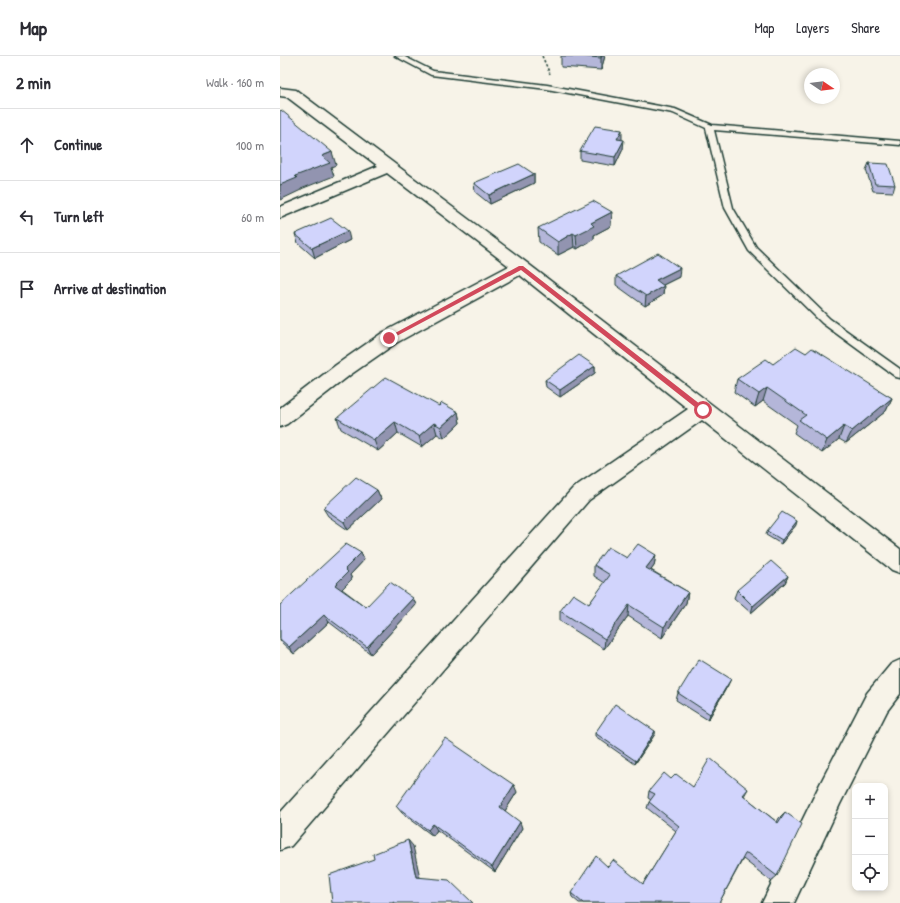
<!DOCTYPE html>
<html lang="en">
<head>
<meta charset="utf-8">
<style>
	:root { --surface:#fff; --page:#f2f2f3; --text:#2b2b33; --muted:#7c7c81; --line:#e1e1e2 }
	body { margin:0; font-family:"Patrick Hand",sans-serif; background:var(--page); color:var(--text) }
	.controls { position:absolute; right:12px; bottom:12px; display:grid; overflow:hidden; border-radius:8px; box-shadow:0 2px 6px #0003 }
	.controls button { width:36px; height:36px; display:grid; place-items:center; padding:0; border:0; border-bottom:1px solid var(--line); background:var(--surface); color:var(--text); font:20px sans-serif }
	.compass { position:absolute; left:524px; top:12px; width:36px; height:36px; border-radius:50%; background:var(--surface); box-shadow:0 2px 6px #0003; rotate:103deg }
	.stop { position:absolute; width:12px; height:12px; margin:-9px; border:3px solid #d1495b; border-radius:50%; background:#fff }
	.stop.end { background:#d1495b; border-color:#fff; box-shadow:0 1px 4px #0008 }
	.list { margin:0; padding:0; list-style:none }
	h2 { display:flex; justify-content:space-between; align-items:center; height:52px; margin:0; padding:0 16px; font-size:17px }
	h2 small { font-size:13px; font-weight:400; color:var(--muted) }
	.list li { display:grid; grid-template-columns:26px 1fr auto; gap:12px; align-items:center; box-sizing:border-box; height:72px; padding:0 16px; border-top:1px solid var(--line) }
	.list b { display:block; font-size:15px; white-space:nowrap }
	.list em { font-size:13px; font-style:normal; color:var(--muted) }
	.icon { flex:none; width:22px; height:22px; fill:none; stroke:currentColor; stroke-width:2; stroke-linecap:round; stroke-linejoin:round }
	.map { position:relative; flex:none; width:620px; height:847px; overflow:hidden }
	header { display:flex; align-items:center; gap:24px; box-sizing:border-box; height:56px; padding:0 20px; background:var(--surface); border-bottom:1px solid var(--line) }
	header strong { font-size:19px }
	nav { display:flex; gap:22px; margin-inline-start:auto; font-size:14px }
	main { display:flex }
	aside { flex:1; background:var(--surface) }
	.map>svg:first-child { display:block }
</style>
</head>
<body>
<header>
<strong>Map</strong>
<nav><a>Map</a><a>Layers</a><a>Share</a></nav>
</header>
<main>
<aside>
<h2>2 min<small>Walk · 160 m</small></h2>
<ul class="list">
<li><svg class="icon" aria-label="ahead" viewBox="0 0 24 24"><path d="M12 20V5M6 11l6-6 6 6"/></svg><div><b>Continue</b></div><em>100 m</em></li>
<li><svg class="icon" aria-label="left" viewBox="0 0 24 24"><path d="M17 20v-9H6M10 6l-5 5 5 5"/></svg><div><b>Turn left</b></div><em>60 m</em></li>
<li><svg class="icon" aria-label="arrive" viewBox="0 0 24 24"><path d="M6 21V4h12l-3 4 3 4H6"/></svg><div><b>Arrive at destination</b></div></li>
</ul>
</aside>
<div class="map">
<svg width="620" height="847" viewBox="0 0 620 847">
	<rect width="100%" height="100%" fill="#f7f3e8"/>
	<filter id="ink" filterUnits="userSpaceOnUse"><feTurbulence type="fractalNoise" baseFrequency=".025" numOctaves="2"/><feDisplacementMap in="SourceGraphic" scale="8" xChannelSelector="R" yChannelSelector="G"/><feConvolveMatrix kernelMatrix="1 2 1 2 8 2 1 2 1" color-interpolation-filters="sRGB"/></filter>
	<g filter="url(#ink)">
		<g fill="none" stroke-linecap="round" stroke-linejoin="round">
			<g stroke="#1f3d34" stroke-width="3">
				<path id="lane" d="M115,0H123L153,15L267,29L395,53L432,69L620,85V89L434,74L453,152L476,191L550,263L620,313V322L616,321L542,267L469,195L445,152L426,72L393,57L267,33L151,19Z"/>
			</g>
			<g stroke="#1f3d34" stroke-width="3">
				<path id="street" d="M0,32L16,34L247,207L620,493V517L612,514L422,364L309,444L11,790L0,794V757L293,432L408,353L240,219L116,287L70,319L7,368L0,371V352L56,309L102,277L229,210L107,117L0,162V151L98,110L7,41L0,40Z
					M620,604V638L607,655L560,748L514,847H482L540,728L587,637L611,608Z"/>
			</g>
			<path stroke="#1f3d34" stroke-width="1.5" stroke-dasharray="2.5 2" stroke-linecap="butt" d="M262,0L270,18"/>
			<use href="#lane" fill="#f7f3e8" fill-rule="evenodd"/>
			<use href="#street" fill="#f7f3e8" fill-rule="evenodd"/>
		</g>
		<path fill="#b4b6d9" stroke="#1f3d34" d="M281,0H325L321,14L281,11Z
			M342,83L343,93L335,110L300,104V95Z
			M589,107L615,129L613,136L593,135L586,114Z
			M254,118V127L210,148L195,136L194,127Z
			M331,170L314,179V183L297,193L294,191L278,199L259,186L258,172Z
			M15,178L70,184L35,202L18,187Z
			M336,220L399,221L383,229V239L365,250L336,229Z
			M526,297L612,342L606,355L566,387L559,383L542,397L514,377L517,369L483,345L475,351L454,336L457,323L493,308Z
			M315,310V317L280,341L266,331L265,324Z
			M159,350L178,356L180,367L164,382L157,378L142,391L118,377L98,395L61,373L57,362Z
			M97,434L101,443L68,474L48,460L43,452Z
			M516,469L501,488L486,479L487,475Z
			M81,497L84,504L70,519L72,523L62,533L86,551L133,542L136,549L91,598L49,566L14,598L0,585V549Z
			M376,499L374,510L371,514L408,536L406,547L382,582L348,560L324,593L280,565V555L309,548L325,527L314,520V509L347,502Z
			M508,520L505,527L471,557L454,542L457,534Z
			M448,629L428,664L396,644L398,637Z
			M375,675V678L355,708L315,680V677Z
			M391,723L413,731L468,733L464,740L497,766L499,762L505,756L497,820L491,825L463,803L439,847H299L292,841L291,837L328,811L363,828L396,775L367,752L369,746L371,744L368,742L369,735Z
			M237,736L225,755L242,772L215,816L157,774L153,780L122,757L116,750Z"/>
		<path fill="#9294b0" stroke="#1f3d34" d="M321,0H325L321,14Z
			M342,74V83L337,92V83Z
			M344,84L343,93L335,110V101Z
			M52,96L56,109L51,111L54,120L21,133V134L0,144V129L15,120L42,100Z
			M254,118V127L210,148L209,139Z
			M332,156L331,170L314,179V183L297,193L296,179L311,167Z
			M68,175L70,184L35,202L32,192Z
			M293,177L294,191L278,199V186Z
			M400,212L399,221L375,233L376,224Z
			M384,230L383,239L365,250L366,240Z
			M315,310V317L280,341V334Z
			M487,332L483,345L475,351L479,338Z
			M612,342L606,355L566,387L572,375Z
			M178,356L180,367L164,382L161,371Z
			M115,366L118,377L98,395L94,384Z
			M154,367L157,378L142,391L139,380Z
			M564,370L559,383L542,397L547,384Z
			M97,434L101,443L68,474L64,466Z
			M517,465L516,469L501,488L502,484Z
			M81,497L84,504L70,519L72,523L59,536L55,529L65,513Z
			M376,499L374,510L365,523L366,512Z
			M508,520L505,527L471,557L473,550Z
			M408,536L406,547L382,582L384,571Z
			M133,542L136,549L91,598L87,591Z
			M349,549L348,560L324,593L325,583Z
			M44,559L49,566L14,598L9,591Z
			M451,623L448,629L428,664L430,658Z
			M375,675V678L355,708L356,705Z
			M234,729L237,736L223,758L220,751Z
			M240,766L242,772L215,816L212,811Z
			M153,768L157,774L153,780L148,774Z
			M128,784L133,790L141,826L136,821Z"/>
		<path fill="#d1d4fc" stroke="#1f3d34" d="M299,0H321V2Z
			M1,54L52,96L42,100L50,107L15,120L17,122L0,129V55Z
			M315,70L342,74L337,83L344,84L335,101L300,95Z
			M589,107L608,108L615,129L595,128Z
			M239,108L254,118L209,139L194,127Z
			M313,145L332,156L311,167L314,170L296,179L293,177L278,186L258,172Z
			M51,162L68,175L32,192L15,178Z
			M378,197L400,212L376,224L384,230L366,240L336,220Z
			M516,291L526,297L532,292L612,342L572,375L564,370L547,384L519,364L526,359L487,332L479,338L457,323L486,303L493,308Z
			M299,299L315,310L280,334L265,324Z
			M106,321L159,350L162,347L178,356L161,371L154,367L139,380L115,366L94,384L57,362Z
			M76,421L97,434L64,466L43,452Z
			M502,456L517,465L502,484L487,475Z
			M66,488L81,497L65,513L68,516L55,529L86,551L110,526L133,542L87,591L44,559L9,591L0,583V549Z
			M358,488L376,499L366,512L408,536L384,571L349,549L325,583L280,555L293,538L309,548L330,519L314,509L328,491L347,502Z
			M491,505L508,520L473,550L457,534Z
			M419,603L451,623L430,658L398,637Z
			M335,648L375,675L356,705L315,677Z
			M165,682L234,729L220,751L240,766L212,811L153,768L148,774L116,750Z
			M430,702L468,733L463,739L498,767L505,756L522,768L497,820L467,797L465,798L439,847H303L291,837L316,800L328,811L333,804L363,828L399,770L369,746L375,738L369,735L384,717L391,723L396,718L413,731Z
			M128,784L136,821L169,824L193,847H114V846L112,847H52L49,819L94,803L93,798Z"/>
	</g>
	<path fill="#d1495b" d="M239,210H243L425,352V355H420L241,214L111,283L106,282Z"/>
</svg>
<div class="controls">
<button>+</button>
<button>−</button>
<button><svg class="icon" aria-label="locate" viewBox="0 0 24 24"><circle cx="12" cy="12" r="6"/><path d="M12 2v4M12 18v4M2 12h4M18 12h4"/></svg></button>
</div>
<svg class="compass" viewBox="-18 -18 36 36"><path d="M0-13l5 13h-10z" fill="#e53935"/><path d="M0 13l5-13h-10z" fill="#7c7c81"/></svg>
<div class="stop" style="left:423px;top:354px"></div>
<div class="stop end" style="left:109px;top:282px"></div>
</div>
</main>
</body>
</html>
